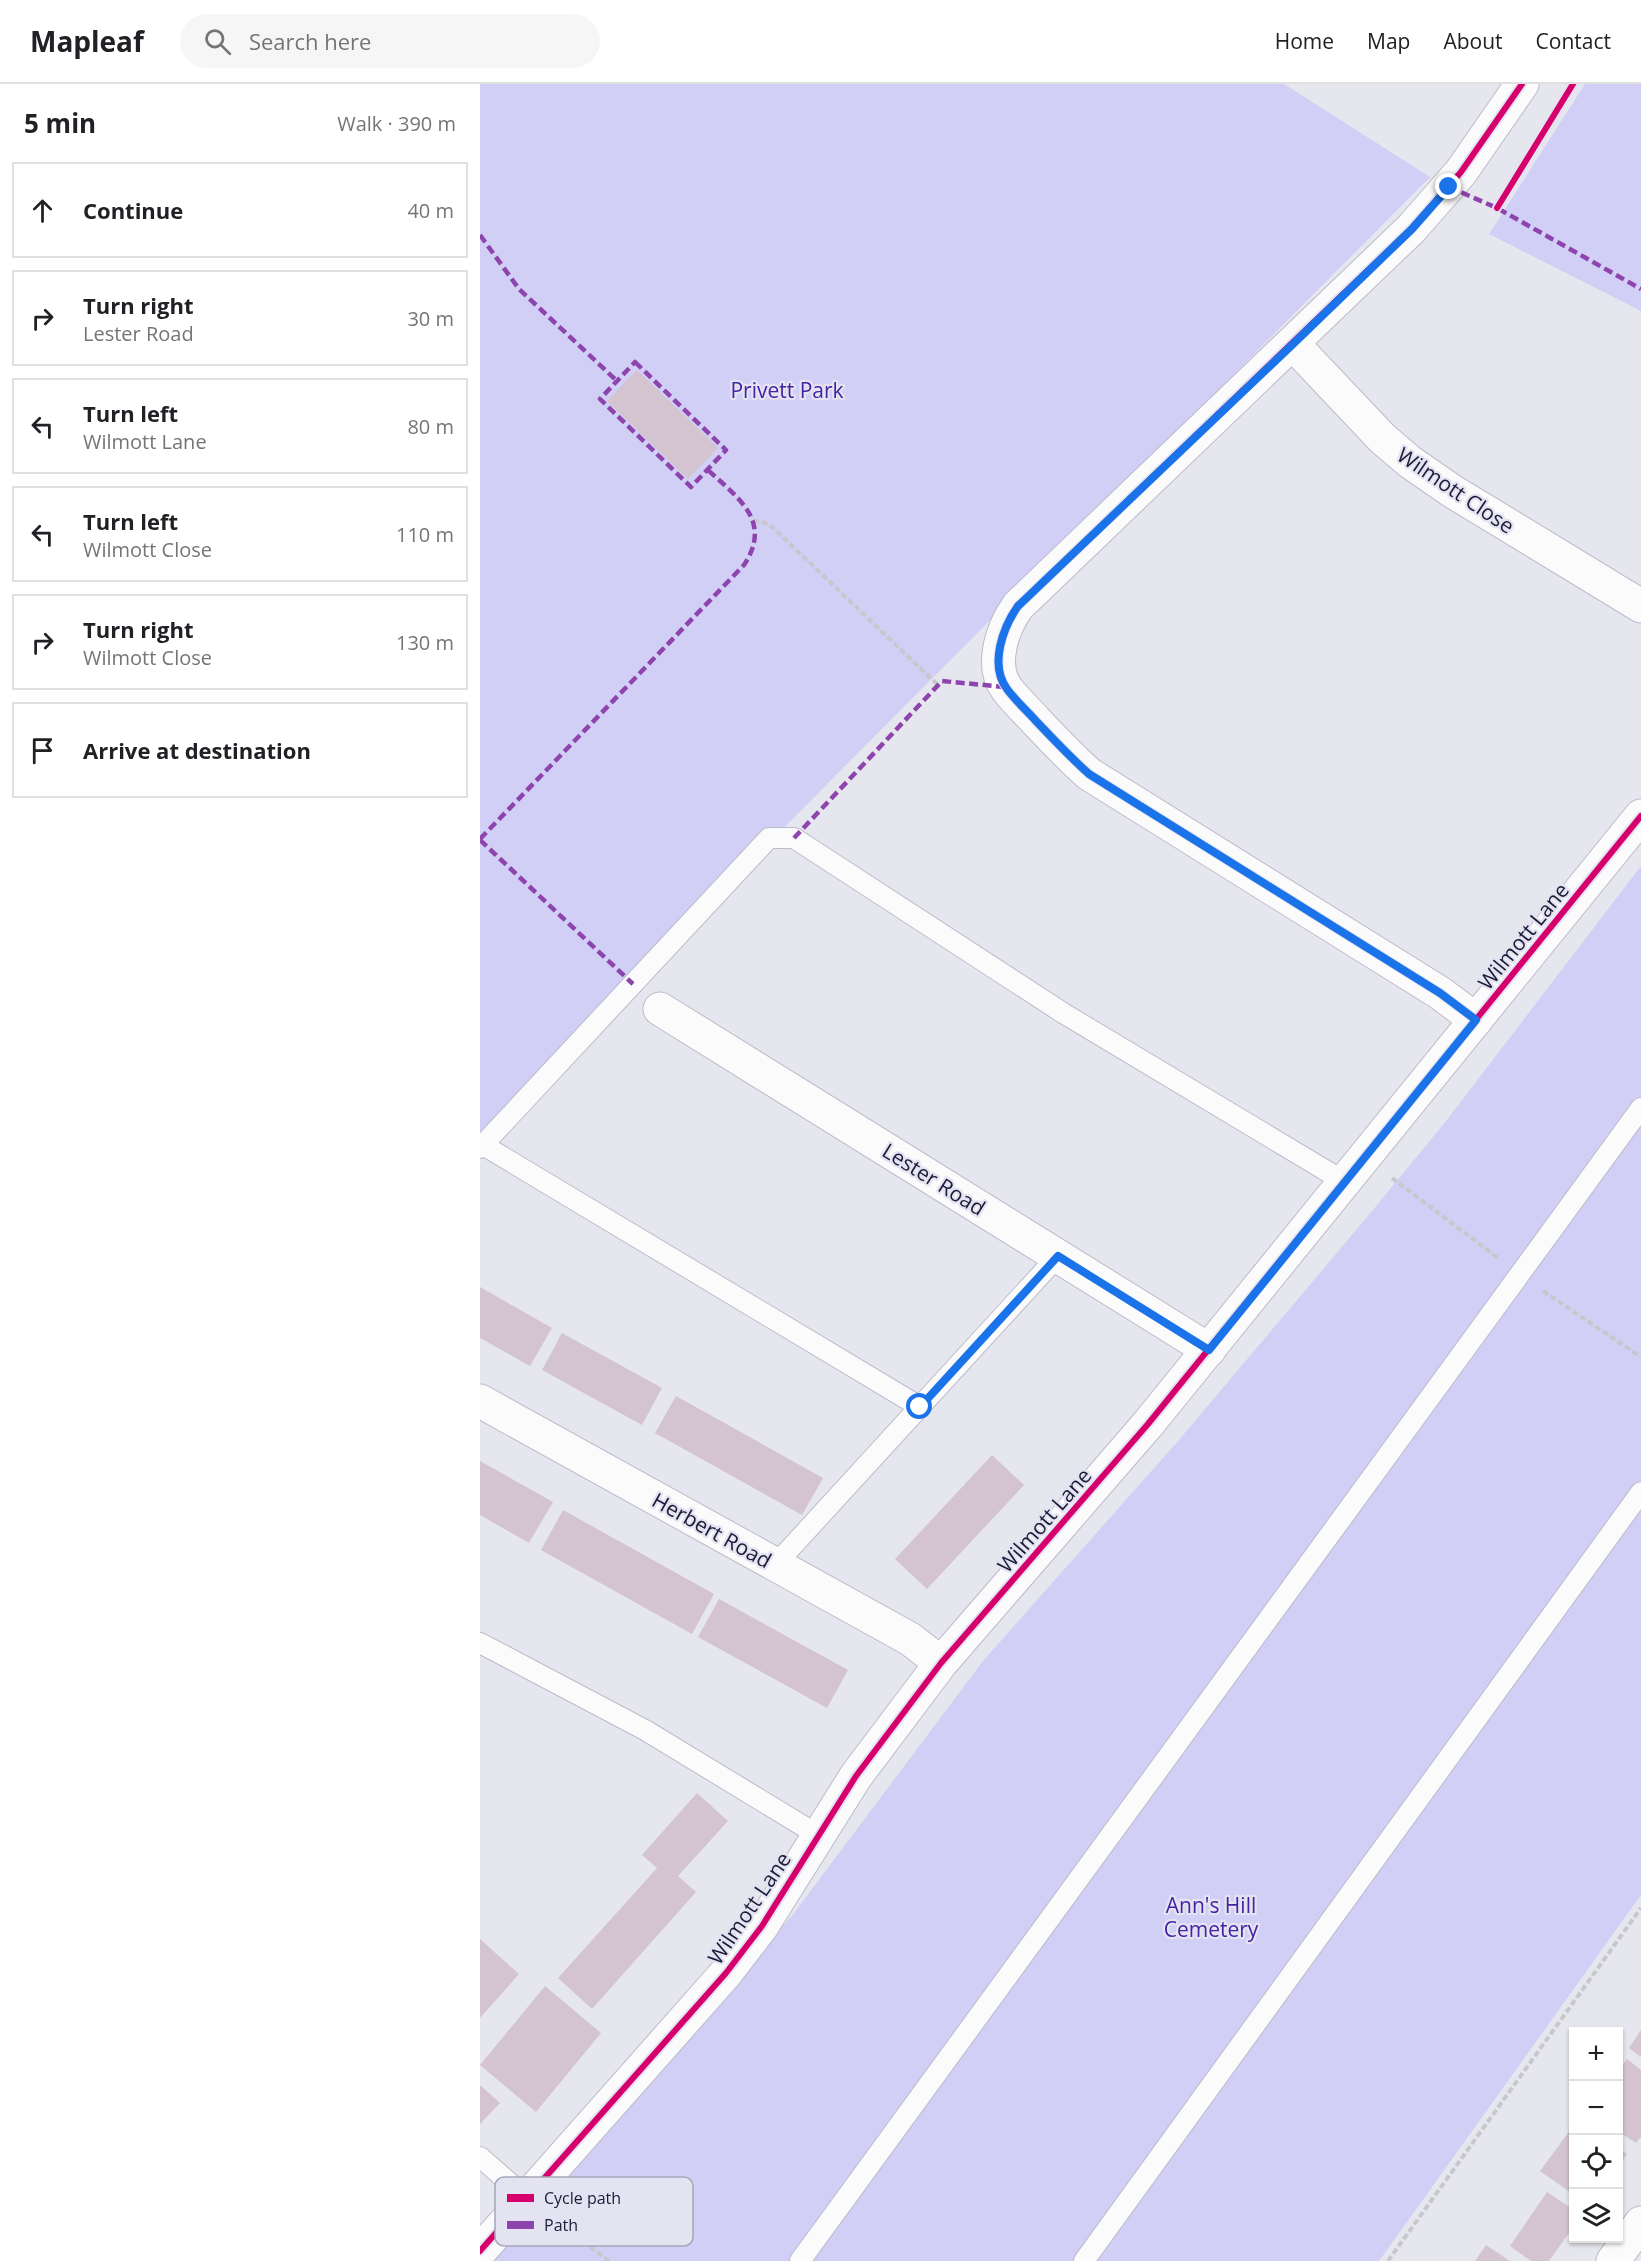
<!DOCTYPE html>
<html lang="en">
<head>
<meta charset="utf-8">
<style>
	:root { --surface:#fff; --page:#f6f6f6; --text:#202124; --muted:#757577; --line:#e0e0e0 }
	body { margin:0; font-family:"Open Sans",sans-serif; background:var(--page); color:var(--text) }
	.controls { position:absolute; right:18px; bottom:18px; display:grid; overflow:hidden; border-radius:0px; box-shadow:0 2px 4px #0004 }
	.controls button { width:54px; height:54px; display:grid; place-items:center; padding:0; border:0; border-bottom:2px solid var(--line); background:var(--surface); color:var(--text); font:30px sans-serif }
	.stop { position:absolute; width:18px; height:18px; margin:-14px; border:4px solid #1a73e8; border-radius:50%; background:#fff }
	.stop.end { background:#1a73e8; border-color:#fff; box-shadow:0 2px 6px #0008 }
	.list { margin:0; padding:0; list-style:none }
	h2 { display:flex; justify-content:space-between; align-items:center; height:78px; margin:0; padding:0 24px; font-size:26px }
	h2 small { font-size:20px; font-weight:400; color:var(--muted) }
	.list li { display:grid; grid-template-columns:39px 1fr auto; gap:18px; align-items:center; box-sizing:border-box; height:96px; margin:0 12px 12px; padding:0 12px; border:2px solid var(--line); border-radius:0px }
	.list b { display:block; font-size:22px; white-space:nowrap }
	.list p { margin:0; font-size:20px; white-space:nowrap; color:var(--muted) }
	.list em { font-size:20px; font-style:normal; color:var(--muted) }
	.icon { flex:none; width:33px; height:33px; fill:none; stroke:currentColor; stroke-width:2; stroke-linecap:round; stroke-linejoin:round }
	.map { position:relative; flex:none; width:1161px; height:2177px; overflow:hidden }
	header { display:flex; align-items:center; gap:36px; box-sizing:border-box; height:84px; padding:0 30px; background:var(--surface); border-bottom:2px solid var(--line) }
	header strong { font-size:28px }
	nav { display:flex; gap:33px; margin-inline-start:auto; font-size:21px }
	.search { width:420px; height:54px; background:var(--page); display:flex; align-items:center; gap:15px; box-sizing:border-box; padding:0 21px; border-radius:33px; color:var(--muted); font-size:22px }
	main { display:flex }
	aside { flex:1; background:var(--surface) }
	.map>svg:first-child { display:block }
</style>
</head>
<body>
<header>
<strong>Mapleaf</strong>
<div class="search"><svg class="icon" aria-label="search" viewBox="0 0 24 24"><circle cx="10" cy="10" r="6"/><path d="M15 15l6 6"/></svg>Search here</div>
<nav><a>Home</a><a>Map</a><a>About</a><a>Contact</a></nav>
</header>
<main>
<aside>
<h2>5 min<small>Walk · 390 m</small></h2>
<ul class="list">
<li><svg class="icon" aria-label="ahead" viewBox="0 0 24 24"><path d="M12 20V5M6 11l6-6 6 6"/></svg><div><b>Continue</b></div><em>40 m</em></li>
<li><svg class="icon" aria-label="right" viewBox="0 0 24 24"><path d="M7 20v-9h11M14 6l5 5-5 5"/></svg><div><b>Turn right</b><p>Lester Road</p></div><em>30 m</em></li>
<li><svg class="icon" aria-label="left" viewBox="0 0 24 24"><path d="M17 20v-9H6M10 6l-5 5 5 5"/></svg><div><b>Turn left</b><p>Wilmott Lane</p></div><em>80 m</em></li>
<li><svg class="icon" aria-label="left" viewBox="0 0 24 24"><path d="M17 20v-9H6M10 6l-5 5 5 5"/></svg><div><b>Turn left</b><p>Wilmott Close</p></div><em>110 m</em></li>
<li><svg class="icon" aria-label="right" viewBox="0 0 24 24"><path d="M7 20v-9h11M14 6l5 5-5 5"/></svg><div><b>Turn right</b><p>Wilmott Close</p></div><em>130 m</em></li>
<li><svg class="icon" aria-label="arrive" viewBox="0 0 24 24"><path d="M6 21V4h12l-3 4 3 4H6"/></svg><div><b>Arrive at destination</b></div></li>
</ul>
</aside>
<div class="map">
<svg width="1161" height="2177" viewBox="0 0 1161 2177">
	<rect width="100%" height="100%" fill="#e6e6ee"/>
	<path fill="#d1cff6" d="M0,0H804L950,93L94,955L0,1054Z
		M1105,0H1161V227L1009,150Z
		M1161,782V1811L899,2177H11L314,1829L503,1577L698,1357L888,1132L966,1037Z"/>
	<path fill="#d3c4d0" d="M157,286L238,364L208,395L127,317Z
		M0,1203L72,1244L50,1282L0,1254Z
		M82,1249L182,1304L162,1341L62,1286Z
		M196,1312L343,1394L322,1431L175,1349Z
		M512,1371L544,1401L447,1505L415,1475Z
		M0,1377L73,1418L49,1459L0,1431Z
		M83,1426L234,1510L212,1550L61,1466Z
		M239,1515L368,1586L347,1624L218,1553Z
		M217,1709L248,1737L198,1792L216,1808L112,1925L78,1894L177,1784L162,1771Z
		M0,1855L39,1890L0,1934Z
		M65,1902L121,1949L56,2028L0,1981Z
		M1161,1946V1973L1149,1964Z
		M1147,1975L1161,1986V2053L1156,2059L1138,2047V1987Z
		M0,2001L20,2019L0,2040Z
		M1094,2041V2111L1060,2087Z
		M1138,2064L1147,2070L1138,2083Z
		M1067,2108L1094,2126V2142L1069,2177H1051L1030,2162Z
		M1006,2161L1030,2177H995Z"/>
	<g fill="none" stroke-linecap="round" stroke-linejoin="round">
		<g stroke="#bcbbcc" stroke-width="22">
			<path id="service" d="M3,1061L440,1323
				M0,1064L289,754H314L583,929L865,1098
				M295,1481L578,1172
				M0,1559L165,1646L338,1751
				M0,2073L47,2114
				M320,2177L1161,1024
				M604,2177L1161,1408"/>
		</g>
		<g stroke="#bcbbcc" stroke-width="35">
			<path id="minor" d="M813,260L902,354L930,378L972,407L1161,522
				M180,925L729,1266
				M996,936L960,909L609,690C590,673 573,655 556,637C546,626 535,616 527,605C509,581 523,543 538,522L931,145L981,88L1042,0
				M0,1317L430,1555L461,1579
				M0,2167L246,1889L282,1842L376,1692L461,1579L668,1340L1161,732
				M1133,2177L1161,2139"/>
		</g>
		<path stroke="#c7c7cc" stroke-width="4" stroke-dasharray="6 3" stroke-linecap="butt" d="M273,436L289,440L458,601
			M912,1094L1018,1174
			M1063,1207L1161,1273
			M74,2136L129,2177
			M908,2177L1161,1824"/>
		<use href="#service" stroke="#fbfbfc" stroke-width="20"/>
		<use href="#minor" stroke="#fbfbfc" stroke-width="33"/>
		<path stroke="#8e44ad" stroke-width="4.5" stroke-dasharray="9 4.5" stroke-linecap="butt" d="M969,103L1017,124L1161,205
			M0,151L39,205L137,297
			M155,278L246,366L211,403L120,315Z
			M314,754L462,597L525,603
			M0,755L264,481C293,437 258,414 228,386
			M0,756L153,900"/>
		<g stroke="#e3e3f2" stroke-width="10">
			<path id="cycleway" d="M1017,124L1093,0
				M996,936L960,909L609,690C590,673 573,655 556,637C546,626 535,616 527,605C509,581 523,543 538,522L931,145L981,88L1042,0
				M0,2167L246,1889L282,1842L376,1692L461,1579L668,1340L1161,732"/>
		</g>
		<use href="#cycleway" stroke="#d6006c" stroke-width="6"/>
	</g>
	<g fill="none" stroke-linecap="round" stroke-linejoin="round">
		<path stroke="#1a73e8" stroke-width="8" d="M440,1323L578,1172L729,1266L996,936L960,909L609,690C590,673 573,655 556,637C546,626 535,616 527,605C509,581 523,543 538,522L813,260L932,145L969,103"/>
	</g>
	<g text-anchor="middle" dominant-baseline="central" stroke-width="4.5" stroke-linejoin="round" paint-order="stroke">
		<g font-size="21" fill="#4722a5" stroke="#e3e3f2">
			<text x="307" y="306">Privett Park</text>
			<text x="731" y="1821">Ann's Hill<tspan x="731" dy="24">Cemetery</tspan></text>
		</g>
		<g font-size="21" fill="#1e1b37" stroke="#e3e3f2">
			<text transform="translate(976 406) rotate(34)">Wilmott Close</text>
			<text transform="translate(1043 852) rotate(-51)">Wilmott Lane</text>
			<text transform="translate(454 1095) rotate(32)">Lester Road</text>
			<text transform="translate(564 1436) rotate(-49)">Wilmott Lane</text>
			<text transform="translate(232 1446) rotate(29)">Herbert Road</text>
			<text transform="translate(269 1824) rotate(-56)">Wilmott Lane</text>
		</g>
	</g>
	<rect x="15" y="2093" width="198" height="69" rx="9" fill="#e3e3f2" stroke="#a8a7ba" stroke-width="1.5"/>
	<rect x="27" y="2110" width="27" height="8" fill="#d6006c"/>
	<rect x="27" y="2137" width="27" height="8" fill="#8e44ad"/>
	<g font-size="16" fill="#1e1b37">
		<text x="64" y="2120">Cycle path</text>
		<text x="64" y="2147">Path</text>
	</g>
</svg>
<div class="controls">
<button>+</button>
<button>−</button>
<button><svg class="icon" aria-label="locate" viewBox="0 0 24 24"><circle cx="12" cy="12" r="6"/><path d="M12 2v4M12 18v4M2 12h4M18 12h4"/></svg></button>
<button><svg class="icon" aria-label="layers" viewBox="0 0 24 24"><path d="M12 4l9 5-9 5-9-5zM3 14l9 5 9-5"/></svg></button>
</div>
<div class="stop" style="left:440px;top:1323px"></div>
<div class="stop end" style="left:969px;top:103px"></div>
</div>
</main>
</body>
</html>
